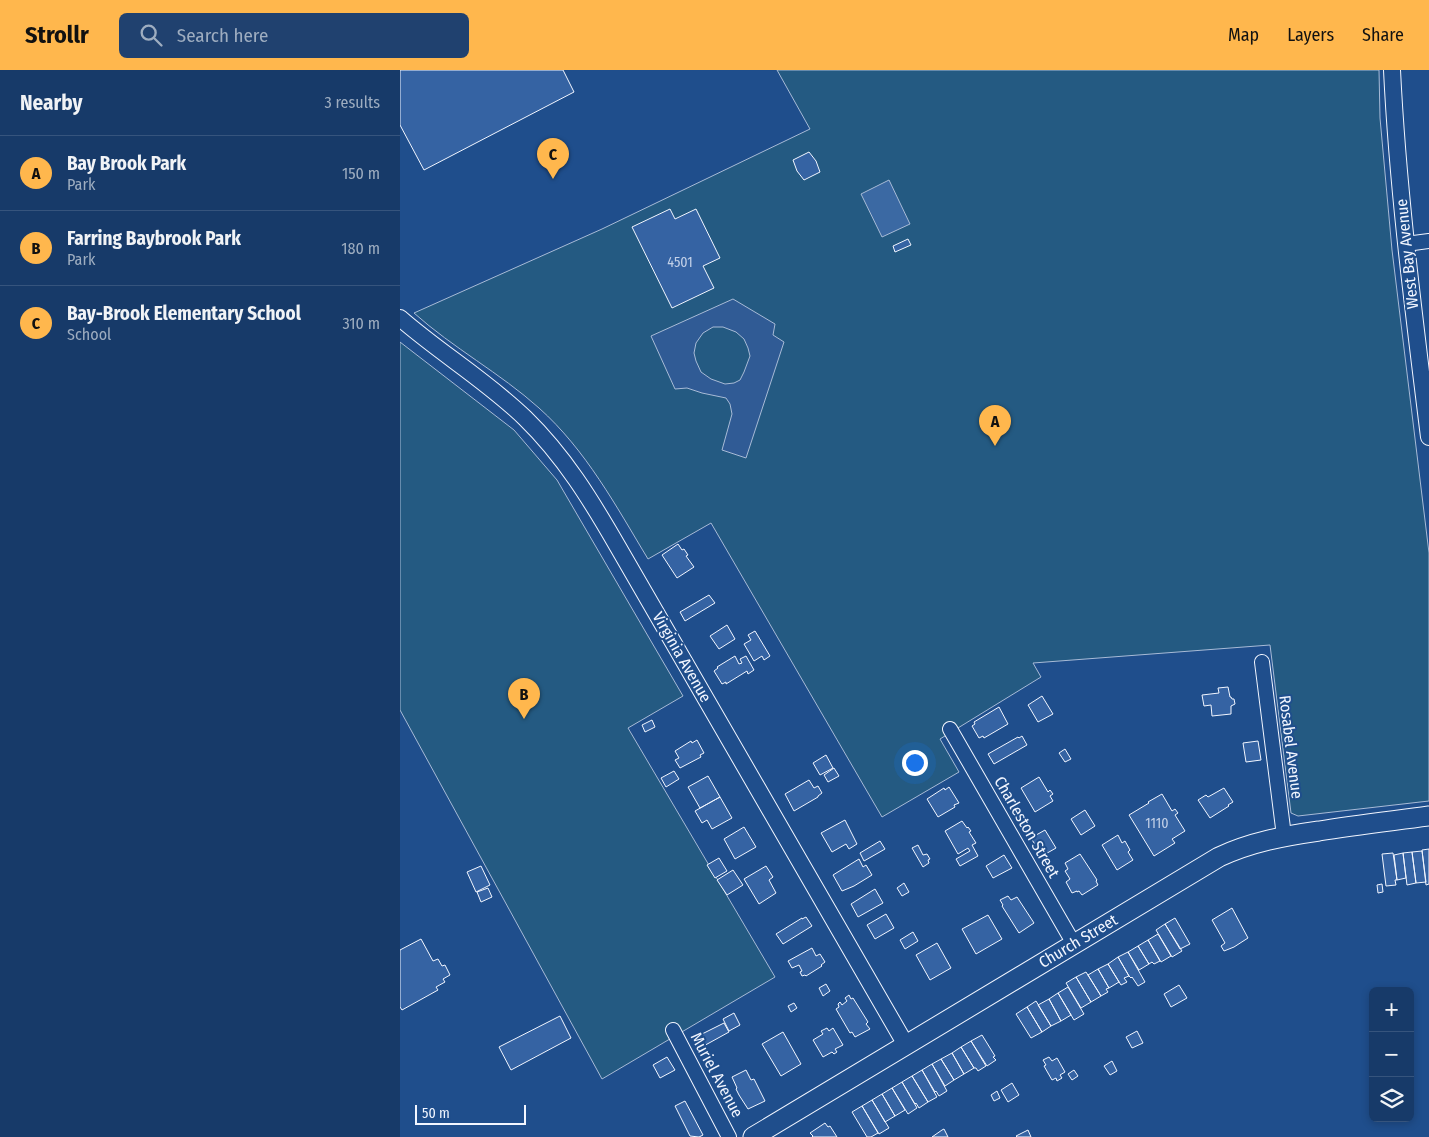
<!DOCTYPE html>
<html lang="en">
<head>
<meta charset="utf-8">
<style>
	:root { --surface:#173a69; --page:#20416f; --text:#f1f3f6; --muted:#9eadc0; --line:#36547d; --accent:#ffb74d }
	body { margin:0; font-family:"Fira Sans Condensed",sans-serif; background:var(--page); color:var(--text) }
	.controls { position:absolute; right:15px; bottom:15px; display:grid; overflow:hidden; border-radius:8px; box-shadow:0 2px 8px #0003 }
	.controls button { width:45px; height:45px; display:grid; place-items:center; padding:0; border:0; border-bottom:1px solid var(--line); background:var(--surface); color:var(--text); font:25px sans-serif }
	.scale { position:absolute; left:15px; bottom:12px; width:111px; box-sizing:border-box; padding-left:5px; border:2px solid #f2f6ff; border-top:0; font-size:14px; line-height:18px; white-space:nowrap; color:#f2f6ff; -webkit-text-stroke:4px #1f4e8c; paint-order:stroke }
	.you { position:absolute; left:514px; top:692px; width:18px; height:18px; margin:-12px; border:4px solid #fff; border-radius:50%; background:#1a73e8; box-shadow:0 0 0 8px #1a73e833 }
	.badge { display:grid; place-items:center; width:32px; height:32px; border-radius:50%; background:var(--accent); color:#111; font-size:16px; font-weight:700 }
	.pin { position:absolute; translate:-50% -41px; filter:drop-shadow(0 1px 2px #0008) }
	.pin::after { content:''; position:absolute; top:26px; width:18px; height:15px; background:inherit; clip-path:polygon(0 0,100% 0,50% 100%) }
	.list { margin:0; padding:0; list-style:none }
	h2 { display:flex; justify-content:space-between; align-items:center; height:65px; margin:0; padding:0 20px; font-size:21px }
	h2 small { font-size:16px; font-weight:400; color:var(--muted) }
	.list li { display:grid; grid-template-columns:32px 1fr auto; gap:15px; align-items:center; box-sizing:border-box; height:75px; padding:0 20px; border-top:1px solid var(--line) }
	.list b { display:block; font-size:19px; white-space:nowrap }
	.list p { margin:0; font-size:16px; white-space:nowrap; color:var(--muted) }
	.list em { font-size:16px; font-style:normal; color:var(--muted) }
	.icon { flex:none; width:28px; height:28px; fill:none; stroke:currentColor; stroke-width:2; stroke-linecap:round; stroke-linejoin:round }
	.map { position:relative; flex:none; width:1029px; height:1067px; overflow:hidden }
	header { display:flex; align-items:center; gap:30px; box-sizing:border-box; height:70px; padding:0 25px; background:var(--accent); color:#111 }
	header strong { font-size:24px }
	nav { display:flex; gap:28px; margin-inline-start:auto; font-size:18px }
	.search { width:350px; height:45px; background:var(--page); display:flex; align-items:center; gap:12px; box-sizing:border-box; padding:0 18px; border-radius:8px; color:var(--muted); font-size:19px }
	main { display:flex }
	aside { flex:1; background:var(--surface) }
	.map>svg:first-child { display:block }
</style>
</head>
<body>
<header>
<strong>Strollr</strong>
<div class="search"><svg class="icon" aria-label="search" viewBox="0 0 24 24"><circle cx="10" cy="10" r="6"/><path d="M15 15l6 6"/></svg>Search here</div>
<nav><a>Map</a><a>Layers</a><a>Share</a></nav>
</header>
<main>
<aside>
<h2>Nearby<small>3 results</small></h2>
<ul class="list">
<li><span class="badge">A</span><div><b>Bay Brook Park</b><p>Park</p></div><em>150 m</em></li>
<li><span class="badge">B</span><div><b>Farring Baybrook Park</b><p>Park</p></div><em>180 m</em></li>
<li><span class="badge">C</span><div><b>Bay-Brook Elementary School</b><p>School</p></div><em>310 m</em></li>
</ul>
</aside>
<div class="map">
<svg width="1029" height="1067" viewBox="0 0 1029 1067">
	<rect width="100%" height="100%" fill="#1f4e8c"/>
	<path fill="#245a82" stroke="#a8bbd7" d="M377,0H979L980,48L992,180L1029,483V731L898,746L891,743L870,575L633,593L641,607L540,669L559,702L482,747L311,453L248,489C216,436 186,380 139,338C100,303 53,278 14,243L202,159L410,59Z
		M0,272L114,360L157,410L283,626L228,658L375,907L202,1009L0,640Z"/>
	<path fill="#305b95" stroke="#a8bbd7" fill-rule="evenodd" d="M333,229L375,254L373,265L384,272L346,388L322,380L332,344L330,334L326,328L302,323L287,318L275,319L251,266ZM313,257H323L336,262L344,269L348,278L350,286L344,302L340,310L334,313L325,314L311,309L301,302L296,291L294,283L296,273L303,263Z"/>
	<path fill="#3b69a3" stroke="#a8bbd7" d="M489,110L510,154L482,167L461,124Z"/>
	<path fill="#3563a3" stroke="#f2f6ff" d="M0,0H163L174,22L24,100L0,55Z
		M409,82L416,91L420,102L404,110L397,101L393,90Z
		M270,139L275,149L296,139L320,188L303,196L314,218L272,238L232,157Z
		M508,169L511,175L495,182L493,176Z
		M278,474L282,480L284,479L288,485L286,486L294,497L277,508L262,485Z
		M309,525L315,533L285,551L280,542Z
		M327,555L335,569L319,579L310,566Z
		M355,561L370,586L364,590L362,586L354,591L344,574L351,570L348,565Z
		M335,586L339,594L342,593L340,589L346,586L354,600L348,604L347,601L326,614V612L322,614L314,601L318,598L317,597Z
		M828,617L830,627H831L832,629H834L835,634L831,636V644L812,646L811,635L804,636L802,625L819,623L818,618Z
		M642,626L653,644L638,652L628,635Z
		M599,637L608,654L584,668L583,666L579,668L572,656L575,654L574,652Z
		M252,650L255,657L245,662L242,655Z
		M622,666L627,675L594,694L588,684L618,667L619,668Z
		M297,670L304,683L300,685L301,687L280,698L275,690L279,688L275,681L291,671L292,673Z
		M858,671L861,690L846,692L843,673Z
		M665,679L671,689L665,692L659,683Z
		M426,685L433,698L420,705L413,693Z
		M434,698L439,706L428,712L424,705Z
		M274,701L279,709L266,717L261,708Z
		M308,706L320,727L300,738L288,717Z
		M639,707L648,722L650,720L653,724L650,726L653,731L635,742L621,718Z
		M409,710L414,718L418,716L422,723L418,726V727L394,741L385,724Z
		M549,717L559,733L554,735L555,737L538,747L527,729L544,718L545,720Z
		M824,718L833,732L828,735L829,736L810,748L798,730L806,725L808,727Z
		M762,724L772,741L775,739L778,743L775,745L785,761L772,769L775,773L754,786L729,745L749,733L748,732Z
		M320,727L332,748L312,759L307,750L302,753L295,741Z
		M685,740L695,756L681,765L671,749Z
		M445,750L457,774L449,779L446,774L432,782L421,763Z
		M562,751L567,758L568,757L571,761L569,762L576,773L572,775L578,786L560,796L556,789L570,781L568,778L558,784L545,761Z
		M344,757L356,777L335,789L324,769Z
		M645,760L656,778L642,786L631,768Z
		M718,765L722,773L725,771L730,780L728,782L733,790L717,800L702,775Z
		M480,771L485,779L464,791L460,783Z
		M518,775L523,785L527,784L530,789L528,790L529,793L523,797L512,778Z
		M1029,779V814L1026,815L1022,780Z
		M1022,781L1026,812L1016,813L1012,782Z
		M1012,782L1016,813L1007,815L1003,783Z
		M993,783L997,810H995L996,815L986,816L982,784Z
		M1003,783L1006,808L997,810L994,785Z
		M680,784L697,810L696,811L698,815L682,825L679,821L677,822V821L672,823L666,812L670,809L665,801L668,799L665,793Z
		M604,785L612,798L593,808L586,796Z
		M319,788L327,801L315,808L307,795Z
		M459,789L463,797L466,795L472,805L454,816L442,821L433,805Z
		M81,796L90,815L76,822L67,802Z
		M366,796L373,807L369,810L376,823L359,834L344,809Z
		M333,800L343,815L327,825L317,810Z
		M504,813L509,822L502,826L497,818Z
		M982,814L983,822L978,823L977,815Z
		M88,818L92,827L81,832L77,822Z
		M475,819L483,833L458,847L451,834Z
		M608,826L611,830L617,827L634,853L619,863L602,836L603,835L600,830Z
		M832,838L848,868L834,877L824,881L821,876L825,873L812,850Z
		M486,844L494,858L475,869L467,855Z
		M588,845L602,869L576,884L562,859Z
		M406,847L412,856L383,874L376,864L402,848V849Z
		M775,848L790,874L780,879L765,854Z
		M765,854L782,881L772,887L756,860Z
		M513,862L518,871L505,879L500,870Z
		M758,864L771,886L761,892L748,870Z
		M21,869L33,891L38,889L42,896L45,895L50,905L43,909L45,912L36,917L38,920L2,940L0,937V880Z
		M748,870L760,891L754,894L752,892L749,894L738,876Z
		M537,873L551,898L530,910L516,885Z
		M738,876L749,894L739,900L728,882Z
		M412,878L416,886L420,884L425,892L421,895L422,896L406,906L405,905L402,906L400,902L402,901L399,895L392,898L388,891Z
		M728,882L745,912L738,916L732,907L731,908L729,906L718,887Z
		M718,887L729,906L724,908L727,912L721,915L708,894Z
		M708,894L719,912L709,918L698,899Z
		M698,899L709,918L706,919L708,922L701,926L688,905Z
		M686,902L701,926L691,932L676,907Z
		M676,907L691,932L681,938L666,913Z
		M426,914L430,921L423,926L419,918Z
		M779,915L787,928L771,937L764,924Z
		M668,917L684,944L674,950L658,923Z
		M658,923L671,945L661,951L649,929Z
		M449,925L451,929L453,928L468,952L466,954L470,959L455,967L452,962L450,963L436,939L439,937L438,934L440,932L442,935L447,931L445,928Z
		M649,929L661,951L651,956L638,935Z
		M636,931L651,956L642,962L627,937Z
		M394,933L397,938L391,942L388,936Z
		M627,937L642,962L631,968L616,944Z
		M334,943L340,955L329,961L323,949Z
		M160,946L171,968L111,1000L99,977Z
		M324,953L329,962L300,978L294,968Z
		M427,958L429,961L433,958L443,975L435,979L437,982L434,984L432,982L423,987L413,970L423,964L421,961Z
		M737,961L743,973L732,978L726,967Z
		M383,962L401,994L381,1006L362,974Z
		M582,965L595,986L593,987L596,990L587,996L571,971Z
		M571,971L586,996L578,1001L576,998H574L561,977Z
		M561,977L574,998L564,1004L552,983Z
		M552,983L564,1004L554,1010L541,989Z
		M267,987L275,1000L260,1008L253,995Z
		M649,987L652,991L657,988L665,1002L660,1005L662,1008L657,1011L656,1008L652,1010L644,996L646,995L643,990Z
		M541,989L554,1010L545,1016L532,994Z
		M712,991L717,1001L710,1005L704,996Z
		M532,994L547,1021L539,1026L536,1021L535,1022L522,1000Z
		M346,1000L351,1010L354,1009L365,1031L348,1039L339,1025L336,1019L337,1018L332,1007Z
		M522,1000L537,1027L528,1032L512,1006Z
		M674,1000L678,1006L672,1010L668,1004Z
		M512,1006L528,1032L519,1038L516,1033L515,1034L502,1012Z
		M502,1012L517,1038L508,1044L492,1018Z
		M612,1013L619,1025L608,1032L601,1020Z
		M492,1018L505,1040L495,1046L482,1024Z
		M597,1021L600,1028L594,1031L591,1025Z
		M482,1024L495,1046L485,1052L472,1030Z
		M472,1030L489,1058L479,1064L462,1036Z
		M285,1031L303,1065L299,1067L290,1066L275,1036Z
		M462,1036L478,1063L471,1067H467L452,1042Z
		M425,1053L428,1057L430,1056L437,1067H412L413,1066L410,1063Z
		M544,1059L548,1067H532L542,1060Z
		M628,1060L631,1067H617L616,1066Z"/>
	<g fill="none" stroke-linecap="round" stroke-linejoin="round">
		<g stroke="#f2f6ff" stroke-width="16">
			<path id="minor" d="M1006,174L1029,171
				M862,592L884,766
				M550,659L674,874
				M273,960L329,1067"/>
		</g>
		<g stroke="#f2f6ff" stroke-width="18">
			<path id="tertiary" d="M992,0C998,123 1014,245 1029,367
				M0,248C40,283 87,311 125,348C164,386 191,430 218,477L506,975"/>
		</g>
		<g stroke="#f2f6ff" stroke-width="21">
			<path id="secondary" d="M353,1067L819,787C851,772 884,766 919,761C955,755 992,751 1029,746"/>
		</g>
		<use href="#minor" stroke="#1f4e8c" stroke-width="14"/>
		<use href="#tertiary" stroke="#1f4e8c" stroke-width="16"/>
		<use href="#secondary" stroke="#1f4e8c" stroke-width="19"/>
	</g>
	<g text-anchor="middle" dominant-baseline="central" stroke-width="4" stroke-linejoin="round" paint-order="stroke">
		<g font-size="14" fill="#c3d1e8">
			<text x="280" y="192">4501</text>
			<text x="757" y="753">1110</text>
		</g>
		<g font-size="16" fill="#f2f6ff" stroke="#1f4e8c">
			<text transform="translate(1007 184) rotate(-96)">West Bay Avenue</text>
			<text transform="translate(282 587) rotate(60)">Virginia Avenue</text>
			<text transform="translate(891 677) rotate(83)">Rosabel Avenue</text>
			<text transform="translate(627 757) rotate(60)">Charleston Street</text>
			<text transform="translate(678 871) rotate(-31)">Church Street</text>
			<text transform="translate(317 1005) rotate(62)">Muriel Avenue</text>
		</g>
	</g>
</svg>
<div class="controls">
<button>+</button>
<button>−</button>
<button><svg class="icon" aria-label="layers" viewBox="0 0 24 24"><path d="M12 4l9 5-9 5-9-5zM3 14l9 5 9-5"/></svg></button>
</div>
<div class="scale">50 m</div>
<div class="you"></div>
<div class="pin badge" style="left:595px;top:376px">A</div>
<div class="pin badge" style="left:124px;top:649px">B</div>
<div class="pin badge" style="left:153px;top:109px">C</div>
</div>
</main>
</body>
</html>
